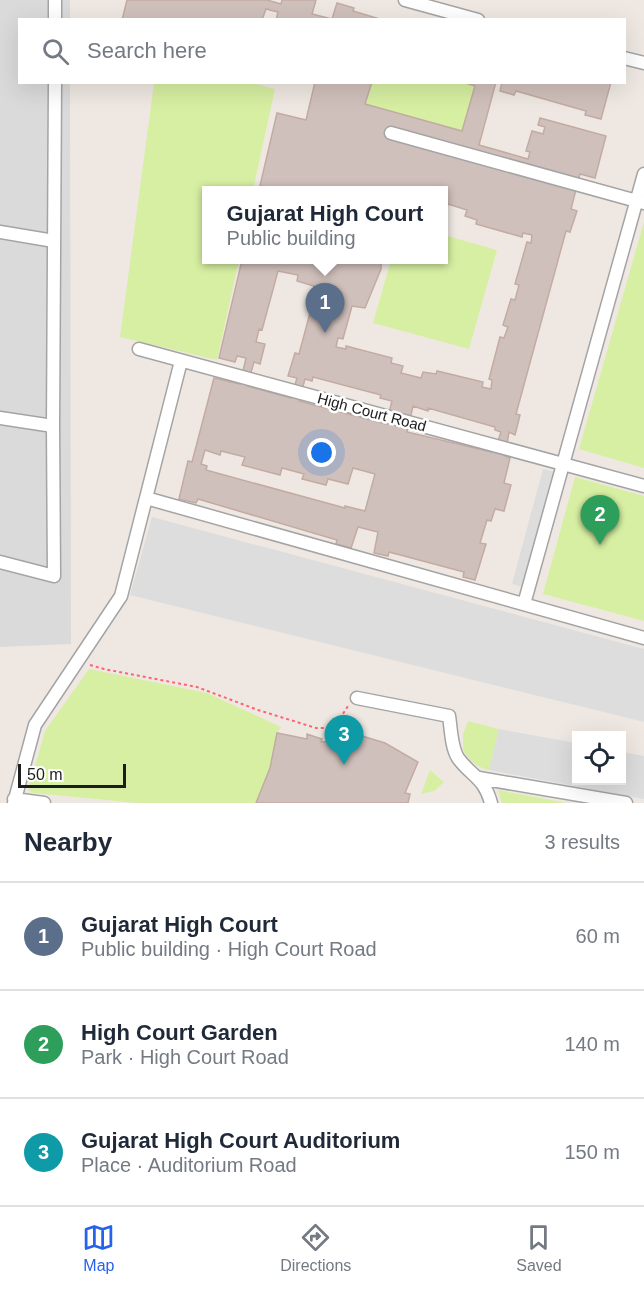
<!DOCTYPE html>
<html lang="en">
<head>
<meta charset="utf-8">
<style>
	:root { --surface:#fff; --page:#f6f6f7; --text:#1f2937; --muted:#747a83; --line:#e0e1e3; --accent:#2563eb }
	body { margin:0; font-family:Arial,sans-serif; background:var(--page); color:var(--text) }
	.controls { position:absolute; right:18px; bottom:18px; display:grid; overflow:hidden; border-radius:0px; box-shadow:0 6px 24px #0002 }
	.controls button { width:54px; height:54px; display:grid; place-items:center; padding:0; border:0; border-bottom:2px solid var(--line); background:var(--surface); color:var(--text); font:30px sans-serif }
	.scale { position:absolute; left:18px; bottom:15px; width:108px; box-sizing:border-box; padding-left:6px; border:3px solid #1d1d1d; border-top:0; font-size:16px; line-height:21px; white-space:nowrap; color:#1d1d1d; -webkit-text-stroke:4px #fff; paint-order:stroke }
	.you { position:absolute; left:322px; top:453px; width:21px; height:21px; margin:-15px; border:4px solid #fff; border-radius:50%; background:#1a73e8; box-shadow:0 0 0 9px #1a73e833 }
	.badge { display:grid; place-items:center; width:39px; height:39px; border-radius:50%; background:var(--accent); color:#fff; font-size:20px; font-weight:700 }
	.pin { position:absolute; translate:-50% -50px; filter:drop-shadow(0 2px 3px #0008) }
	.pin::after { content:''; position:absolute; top:32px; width:21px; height:18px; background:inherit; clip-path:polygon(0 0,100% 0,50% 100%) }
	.popup { position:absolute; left:202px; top:186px; width:246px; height:78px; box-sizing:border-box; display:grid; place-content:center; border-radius:0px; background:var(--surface); filter:drop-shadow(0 2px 4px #0005); font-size:20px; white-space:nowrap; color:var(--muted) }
	.popup b { font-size:22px; color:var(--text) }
	.popup::after { content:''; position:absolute; left:50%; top:100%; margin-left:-12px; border:12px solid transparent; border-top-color:var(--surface) }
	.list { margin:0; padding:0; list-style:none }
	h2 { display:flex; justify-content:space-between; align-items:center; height:78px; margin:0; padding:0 24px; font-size:26px }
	h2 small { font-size:20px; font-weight:400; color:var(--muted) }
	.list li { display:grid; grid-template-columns:39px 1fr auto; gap:18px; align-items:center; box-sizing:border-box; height:108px; padding:0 24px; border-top:2px solid var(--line) }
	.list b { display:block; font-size:22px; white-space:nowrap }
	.list p { margin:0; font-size:20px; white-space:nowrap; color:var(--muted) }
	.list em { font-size:20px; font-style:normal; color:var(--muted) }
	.icon { flex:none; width:33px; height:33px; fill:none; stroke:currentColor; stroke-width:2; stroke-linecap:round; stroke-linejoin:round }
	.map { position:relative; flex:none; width:644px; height:803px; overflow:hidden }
	.search { position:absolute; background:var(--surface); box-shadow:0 6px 24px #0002; left:18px; right:18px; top:18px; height:66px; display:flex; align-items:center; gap:15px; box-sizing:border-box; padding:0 21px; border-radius:0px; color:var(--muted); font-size:22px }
	.sheet { height:402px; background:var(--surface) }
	nav { display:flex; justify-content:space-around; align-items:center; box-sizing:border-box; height:84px; border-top:2px solid var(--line); background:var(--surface); font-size:16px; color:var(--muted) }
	nav a { display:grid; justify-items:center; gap:3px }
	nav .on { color:var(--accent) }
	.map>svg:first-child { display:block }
</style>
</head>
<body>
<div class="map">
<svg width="644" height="803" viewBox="0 0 644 803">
	<rect width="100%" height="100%" fill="#efe8e2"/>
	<path fill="#dbdada" d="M0,0H70V19L20,20V82L70,83L71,644L0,647Z"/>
	<path fill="#d7efa2" d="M463,82L475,86L462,131L365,104L372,83Z
		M154,83H252L275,89L253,190H206V260H239L217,360L120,337Z
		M644,222V468L579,449Z
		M444,235L497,250L469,349L373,323L391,260H443Z
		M575,477L644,496V621L543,594Z
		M89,669L207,693L281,727L277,733L270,768L256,803H138L33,793L28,790L45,731Z
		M468,721L499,729L489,770C477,768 469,760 463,750V734Z
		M430,770L444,782L434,791L421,794Z
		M498,790L567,803H502Z"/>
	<path fill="#ddd" d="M543,469L555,472L523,587L512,584Z
		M152,517L644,649V722L130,595Z
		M499,729L576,743V780H622V752L644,756V799L489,770Z"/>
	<path fill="#d0c0bb" stroke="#c3aba3" stroke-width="1.5" fill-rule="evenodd" d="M127,0H267L281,4L282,0H316L312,14L332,19L337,3L354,8L353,11L383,20H276L278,12L266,9L262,20H122Z
		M315,82H372L365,104L462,131L475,86L463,82H496L479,145L528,159L530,152L526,151L532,131L543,134L545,127L538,125L540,118L606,136L595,178L580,174L571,209L577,211L570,232L566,231L516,414L520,415L515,435L509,432L505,456L510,458L504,483L511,485L504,511L495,509L491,521L487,520L480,543L486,544L475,580L463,577L464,572L389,552L388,556L374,553L378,532L358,527L351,548L336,544L337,540L198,499L196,503L179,499L188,461L192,462L214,378L240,384L246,358L237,356L235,362L219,358L242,260H381V269L365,308L352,306L343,339L338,338L336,347L346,349V346L392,358L391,363L403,366L401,373L421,378L423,372L436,374L437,371L483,382L482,387L491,389L492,380L489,379L500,337L504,338L508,327L503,325L511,299L515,300L519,285L515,284L527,242L531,243L532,235L523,233L522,237L476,224L477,220L465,216L467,210L448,204L446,211H443V190H259L277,113L306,120ZM278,271L298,275L297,281L317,287L299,354L295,353L288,376L297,378L291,398L247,386L254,362L260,364L265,344L256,342L259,329L262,330ZM313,377L381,395L380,398L392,401L386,424L299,401L305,379L312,381ZM413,406L428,411V408L495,427V430L501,432L498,441L492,448V452L407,432ZM205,450L220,455L221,451L245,457L242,465L280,475L282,468L304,474L302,479L326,485L328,479L348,484L353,468L375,474L365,511L345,506V508L206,470L207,466L201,464Z
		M502,82H611L601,119L585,115L586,111L516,91L514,95L500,91Z
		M349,732L385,743L418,762L405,793L410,794L408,803H256L270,768L277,733L307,739V734L322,739L321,742L348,740Z"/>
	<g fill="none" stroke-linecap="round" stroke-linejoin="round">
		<g stroke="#a4a4a4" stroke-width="15">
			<path id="street" d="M405,0L478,20
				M55,20V0
				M624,58L644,63
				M391,133L644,203
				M0,232L54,241
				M139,349L644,486
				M0,418L53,426
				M146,498L644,638
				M0,562L54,576L53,426L55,82
				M524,604L644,174
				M357,698L449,716C451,728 451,747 458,758C471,776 484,777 491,803
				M479,778L626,803
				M14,799L44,803
				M14,803L35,725L121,596L181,361"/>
		</g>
		<path stroke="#ff6371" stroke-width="2" stroke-dasharray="3 3" stroke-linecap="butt" d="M90,665L104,669L197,687L258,710L316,728H334L348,706"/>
		<use href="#street" stroke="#fff" stroke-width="12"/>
	</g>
	<g text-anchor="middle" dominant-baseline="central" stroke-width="5" stroke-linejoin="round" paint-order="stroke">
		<g font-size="15" fill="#1d1d1d" stroke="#fff">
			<text transform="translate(372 412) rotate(15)">High Court Road</text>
		</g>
	</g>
</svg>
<div class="controls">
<button><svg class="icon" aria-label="locate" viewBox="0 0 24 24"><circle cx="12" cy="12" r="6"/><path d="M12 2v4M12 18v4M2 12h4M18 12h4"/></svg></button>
</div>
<div class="scale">50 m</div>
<div class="you"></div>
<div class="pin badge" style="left:325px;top:333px;background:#5c6f8a">1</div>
<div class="popup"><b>Gujarat High Court</b>Public building</div>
<div class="pin badge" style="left:600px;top:545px;background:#2e9e5b">2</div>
<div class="pin badge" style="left:344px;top:765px;background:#0f9aa8">3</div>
<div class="search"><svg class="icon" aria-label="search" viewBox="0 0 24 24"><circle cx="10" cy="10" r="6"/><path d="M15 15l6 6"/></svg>Search here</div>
</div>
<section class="sheet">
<h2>Nearby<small>3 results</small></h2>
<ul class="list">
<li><span class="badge" style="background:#5c6f8a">1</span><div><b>Gujarat High Court</b><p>Public building · High Court Road</p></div><em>60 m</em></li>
<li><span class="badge" style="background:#2e9e5b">2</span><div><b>High Court Garden</b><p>Park · High Court Road</p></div><em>140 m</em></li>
<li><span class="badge" style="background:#0f9aa8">3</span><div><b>Gujarat High Court Auditorium</b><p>Place · Auditorium Road</p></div><em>150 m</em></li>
</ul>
</section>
<nav>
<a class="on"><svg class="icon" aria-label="map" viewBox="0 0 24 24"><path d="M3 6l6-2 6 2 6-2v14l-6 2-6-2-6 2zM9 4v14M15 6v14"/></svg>Map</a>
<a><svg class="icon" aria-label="directions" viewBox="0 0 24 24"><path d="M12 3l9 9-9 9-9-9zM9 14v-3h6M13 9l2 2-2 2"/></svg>Directions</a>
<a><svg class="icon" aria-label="saved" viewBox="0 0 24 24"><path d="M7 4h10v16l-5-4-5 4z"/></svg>Saved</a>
</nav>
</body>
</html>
